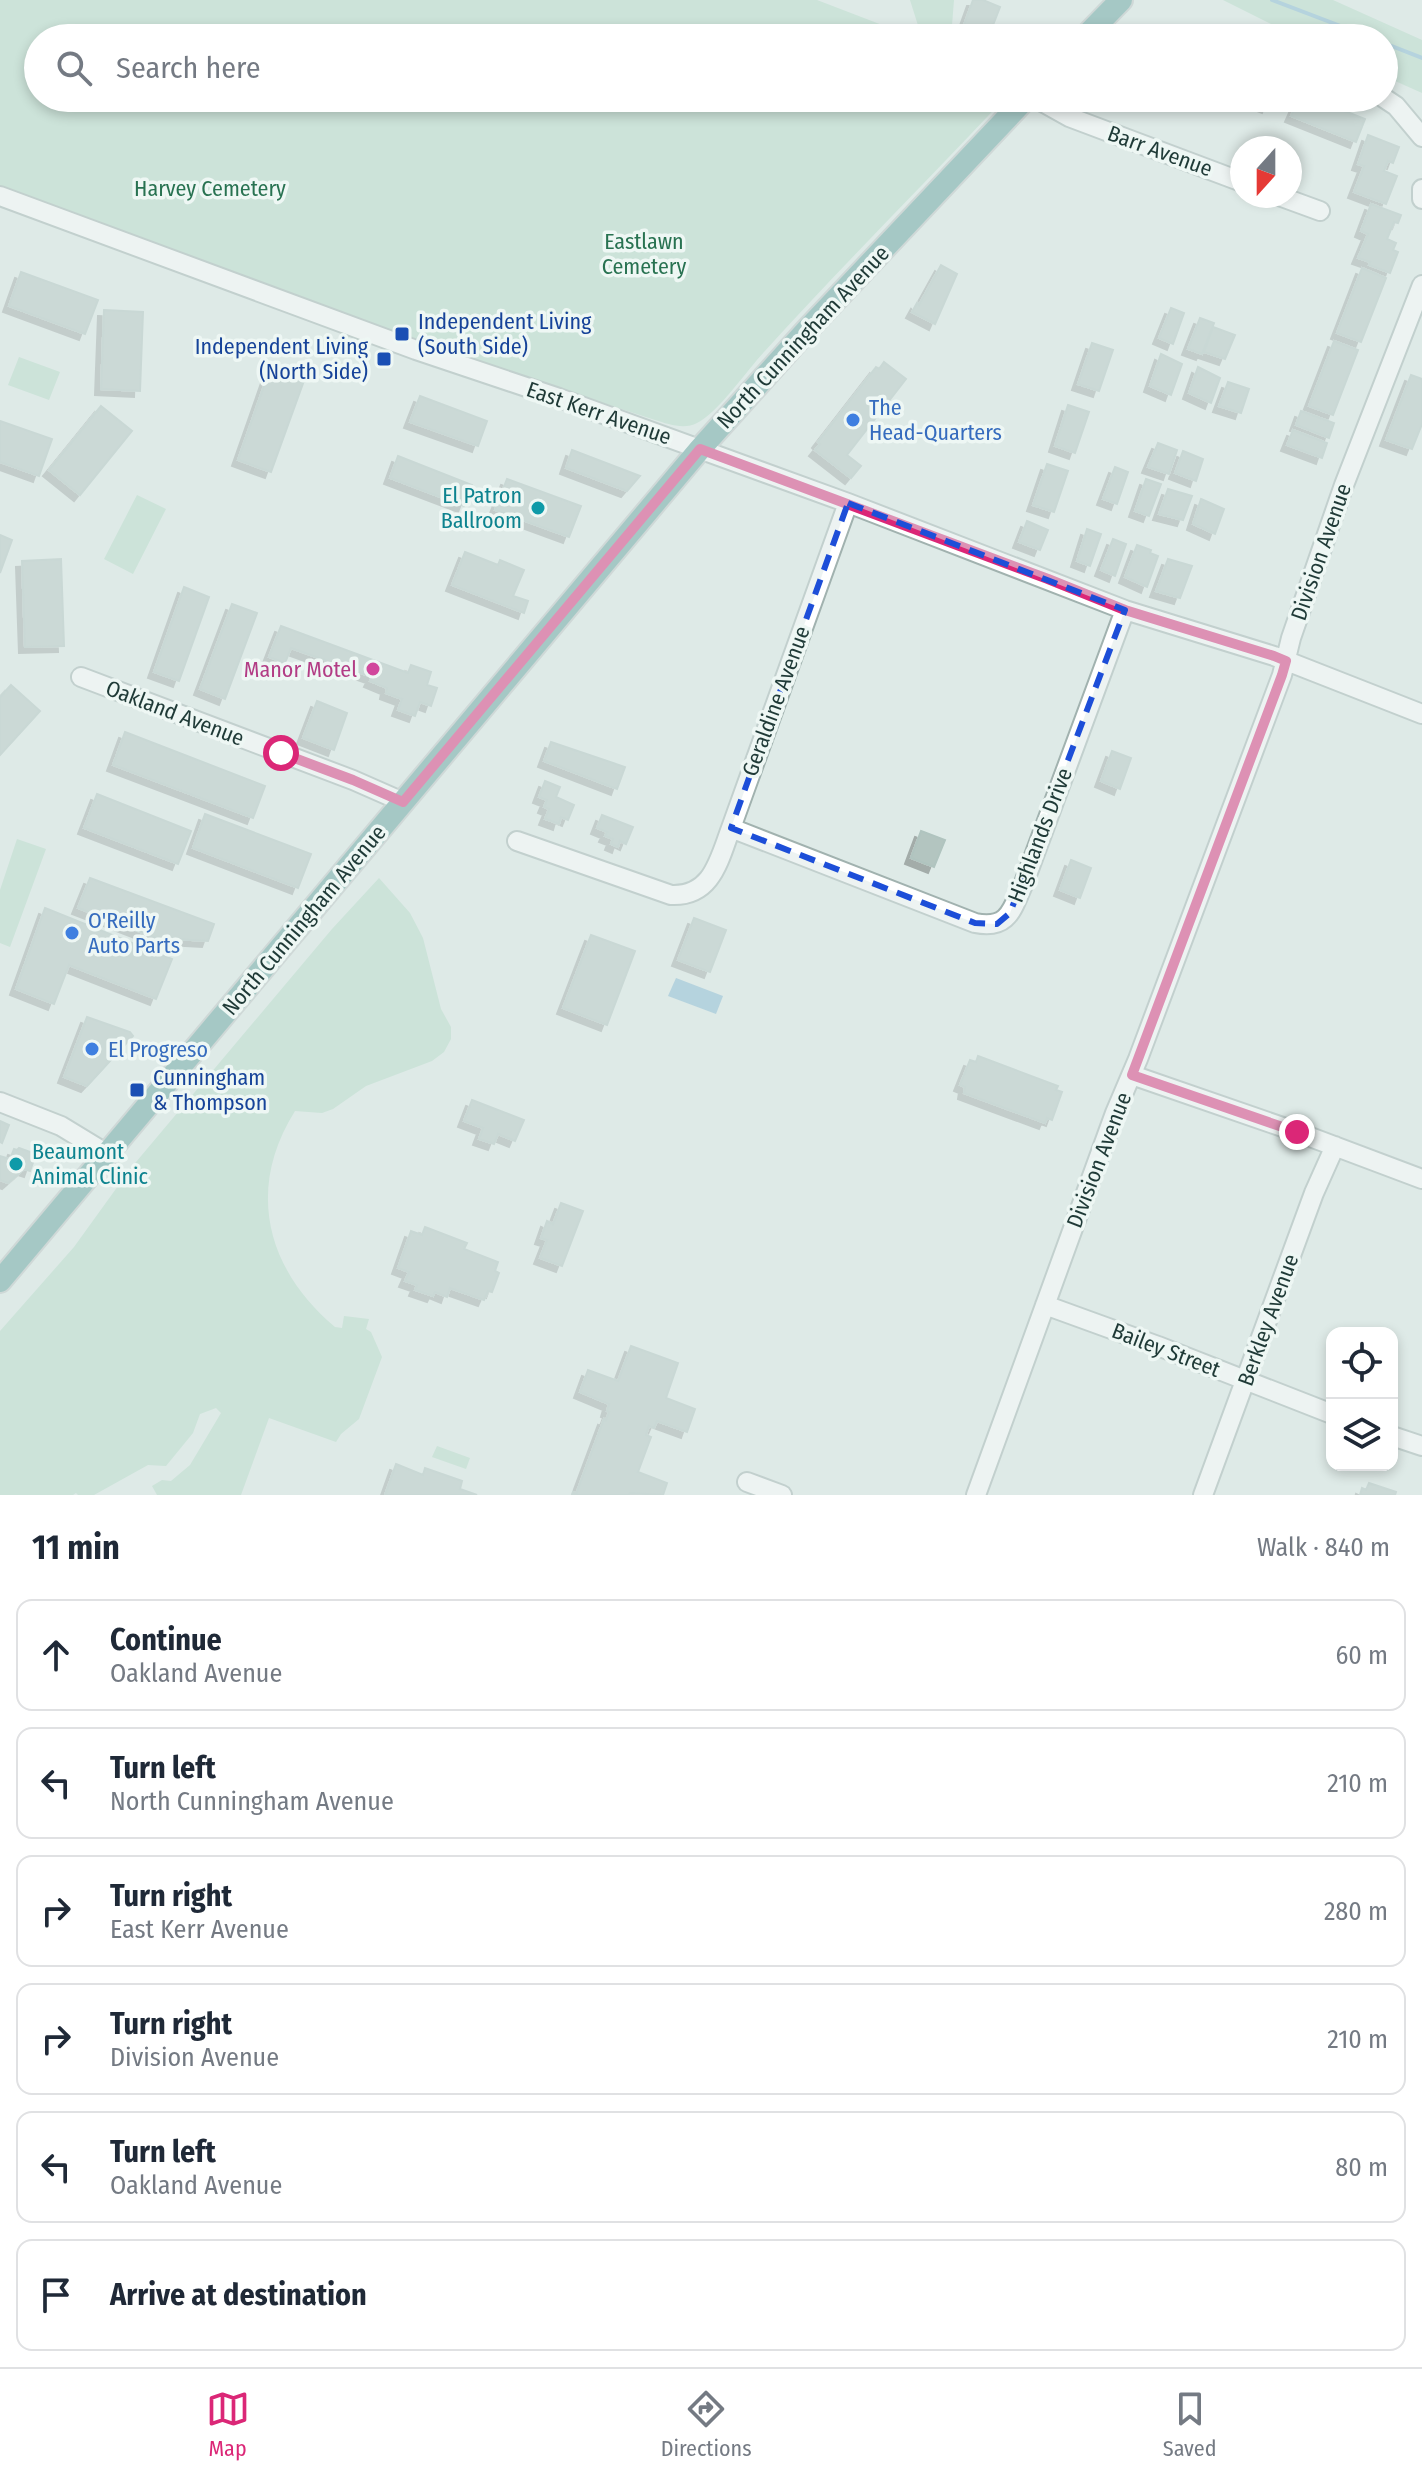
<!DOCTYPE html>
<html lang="en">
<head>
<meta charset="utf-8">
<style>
	:root { --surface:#fff; --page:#f6f6f7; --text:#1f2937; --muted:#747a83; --line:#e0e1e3; --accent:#db2777 }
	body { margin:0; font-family:"Fira Sans Condensed",sans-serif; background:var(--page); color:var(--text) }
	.controls { position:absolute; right:24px; bottom:24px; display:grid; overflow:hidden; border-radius:16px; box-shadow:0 4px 12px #0003 }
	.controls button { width:72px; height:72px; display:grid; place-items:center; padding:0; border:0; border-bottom:2px solid var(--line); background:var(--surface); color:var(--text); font:40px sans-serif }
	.compass { position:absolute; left:1230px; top:136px; width:72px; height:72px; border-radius:50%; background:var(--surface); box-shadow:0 4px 12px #0003; rotate:201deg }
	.stop { position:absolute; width:24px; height:24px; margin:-18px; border:6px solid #db2777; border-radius:50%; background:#fff }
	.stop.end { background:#db2777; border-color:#fff; box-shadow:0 2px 8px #0008 }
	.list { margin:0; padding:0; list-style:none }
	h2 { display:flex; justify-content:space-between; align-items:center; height:104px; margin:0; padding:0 32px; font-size:34px }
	h2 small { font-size:26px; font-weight:400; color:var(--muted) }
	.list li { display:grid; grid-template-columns:52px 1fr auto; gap:24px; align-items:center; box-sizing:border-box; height:112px; margin:0 16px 16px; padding:0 16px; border:2px solid var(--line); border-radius:16px }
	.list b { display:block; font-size:30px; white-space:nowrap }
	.list p { margin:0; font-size:26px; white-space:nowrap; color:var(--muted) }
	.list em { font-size:26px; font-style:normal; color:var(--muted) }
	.icon { flex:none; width:44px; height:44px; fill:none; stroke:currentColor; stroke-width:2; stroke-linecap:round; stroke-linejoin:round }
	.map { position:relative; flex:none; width:1422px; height:1495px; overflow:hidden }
	.search { position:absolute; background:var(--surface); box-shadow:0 4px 12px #0003; left:24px; right:24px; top:24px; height:88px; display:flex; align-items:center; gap:20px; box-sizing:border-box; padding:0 28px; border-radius:44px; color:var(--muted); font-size:30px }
	.sheet { height:872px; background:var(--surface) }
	nav { display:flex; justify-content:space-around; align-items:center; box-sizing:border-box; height:112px; border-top:2px solid var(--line); background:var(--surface); font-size:22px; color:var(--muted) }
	nav a { display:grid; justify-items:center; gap:4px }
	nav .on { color:var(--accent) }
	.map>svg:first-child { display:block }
</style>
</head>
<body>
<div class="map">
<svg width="1422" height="1495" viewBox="0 0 1422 1495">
	<defs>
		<filter id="shadow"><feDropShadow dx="-6" dy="6" stdDeviation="0" flood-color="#0004"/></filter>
	</defs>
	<rect width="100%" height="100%" fill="#deeae7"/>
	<path fill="#b5dcc7" d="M0,0H817L916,38H38V98H1005C925,183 842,266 764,352C747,370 718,413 697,423C684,430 668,424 655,420L444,351L0,196Z
		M910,0H954L951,38H922Z
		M1223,0H1333L1422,40V93L1384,76V38H1299Z
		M19,357L60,372L49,400L8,385Z
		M137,495L166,509L133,574L104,559Z
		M17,839L46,849L10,947L0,943V890Z
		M379,878L410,913L423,938L441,1009L451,1027V1039L444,1052L432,1061L366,1086L333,1109L322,1113L295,1111C246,1189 266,1269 335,1327L342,1328L344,1316L369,1319L366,1329L371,1332L382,1357L359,1419L341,1434L336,1442L269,1418L241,1495H157L152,1486L162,1480L171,1481L190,1465L221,1413L216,1408L200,1414L193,1433L166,1466L148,1465L94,1495H78L76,1493L73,1495H0V1331L74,1247L131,1168L332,929Z
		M437,1446L470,1458L466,1469L432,1457Z"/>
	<path fill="#83b8d2" d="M676,978L723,996L716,1014L668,996Z"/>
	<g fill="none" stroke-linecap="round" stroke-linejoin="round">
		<path stroke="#83b8d2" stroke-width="4" d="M1272,0L1372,38
			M1384,43L1422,58"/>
	</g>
	<path fill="#b3c5c0" stroke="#b0c4bf" stroke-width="2" filter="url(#shadow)" d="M973,0H983L1000,7L988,38L960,36Z
		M1245,98H1271L1268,107Z
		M1299,98H1312L1365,119L1356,142L1291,116Z
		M1368,135L1399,147L1393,163L1388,161L1384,171L1397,176L1386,204L1354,192L1364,166L1358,164Z
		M1371,204L1401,215L1398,223L1394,222L1387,239L1396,243L1393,250L1398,252L1390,273L1369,265L1370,262L1358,258L1368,234L1361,231Z
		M941,265L957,274L935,324L912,312L917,303L919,305Z
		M1362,268L1386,278L1361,342L1337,333Z
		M21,272L98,300L85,334L9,306Z
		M1171,308L1184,313L1173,344L1159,338Z
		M104,310L143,312L140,391L101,389Z
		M1200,318L1214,323L1202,354L1188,349Z
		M1213,327L1235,335L1225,359L1204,352Z
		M1334,341L1358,350L1333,415L1309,406Z
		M1092,343L1113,350L1099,391L1078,384Z
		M1161,354L1182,364L1171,395L1150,386Z
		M884,362L906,379L847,455L861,466L851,478L815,450L820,444L818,442L876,367L879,369Z
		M272,363L306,375L271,472L238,460Z
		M1198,367L1220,378L1211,403L1189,393Z
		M1411,375L1422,379V424L1412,449L1386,440Z
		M1228,382L1249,389L1241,413L1219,406Z
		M420,396L487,421L478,446L410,422Z
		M1068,405L1089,412L1075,453L1055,446Z
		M101,406L132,431L80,495L49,470Z
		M1301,411L1334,423L1329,438L1296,425Z
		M0,421L52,439L39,476L0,462Z
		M1293,430L1327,443L1322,458L1287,445Z
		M1158,443L1177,450L1169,474L1148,467Z
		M572,450L640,476L627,491L566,468Z
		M1183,451L1203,459L1196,481L1175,473Z
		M398,456L472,485L464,506L390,478Z
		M1047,464L1068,471L1054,512L1033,505Z
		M1115,467L1128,472L1117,504L1103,499Z
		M507,479L581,506L569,537L495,510Z
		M1146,479L1161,484L1149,516L1135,511Z
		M1168,489L1192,496L1183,520L1159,514Z
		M1201,499L1224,509L1215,534L1193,524Z
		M1027,521L1048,530L1040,550L1019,542Z
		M1087,529L1101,534L1090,566L1077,561Z
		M0,535L12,540L0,573Z
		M1113,539L1126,544L1115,576L1101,570Z
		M1137,545L1151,550L1150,553L1158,556L1147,587L1125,577Z
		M465,552L498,565L500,560L524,570L513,596L528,601L524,613L452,585Z
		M61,559L64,646L25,647L22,561Z
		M1168,559L1192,566L1180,598L1156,591Z
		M184,587L209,597L179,681L154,672Z
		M232,604L257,613L225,699L200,689Z
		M281,626L408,673L411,665L431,672L427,685L437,688L431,706L420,702L415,716L398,710L402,699L386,693L387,688L370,681L372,677L291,648L285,663L269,657Z
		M11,685L40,711L0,755V697Z
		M317,701L347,713L334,750L303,738Z
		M125,732L265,786L253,818L113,765Z
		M551,742L625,767L617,789L544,761Z
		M1112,751L1131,758L1120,789L1101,781Z
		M545,781L560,787L556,797L574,805L568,820L561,817L559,824L545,819L549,809L544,807L547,800L539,797Z
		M97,794L191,831L178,864L84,828Z
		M205,814L311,854L298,888L193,848Z
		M602,815L633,827L626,844L620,841L618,847L611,844L613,839L605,836L607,832L597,828Z
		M921,831L945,840L934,867L911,858Z
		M1071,860L1091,868L1080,898L1060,890Z
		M90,878L214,924L208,941L156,938L78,908Z
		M45,908L172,959L156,999L69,965L54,1004L16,989Z
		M694,918L726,930L710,972L678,960Z
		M591,935L635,951L607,1025L563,1008Z
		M87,1017L130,1032L133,1036L87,1086L64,1077Z
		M978,1056L1058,1086L1056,1090L1062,1092L1052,1120L1047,1118L1045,1123L964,1093L965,1087L960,1085L970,1060L976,1062Z
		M472,1100L524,1120L515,1141L498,1134L494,1144L479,1139L483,1128L464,1121Z
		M0,1121L9,1125L2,1143L0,1142Z
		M19,1148L36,1154L30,1171L24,1169L8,1183L0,1180V1156L10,1159L14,1149L17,1150Z
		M561,1203L583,1211L562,1266L540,1258L547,1240L541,1238L547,1221L553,1224Z
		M425,1227L467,1243L464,1249L498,1262L495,1271L499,1273L492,1292L488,1291L484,1300L450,1288L447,1297L435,1292L433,1296L415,1290L417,1285L405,1281L409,1272L398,1268L411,1231L422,1235Z
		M631,1346L678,1363L666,1398L695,1409L687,1432L657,1421L654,1428L649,1426L646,1435L651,1437L638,1472L667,1483L663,1495L630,1493L629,1495H572L573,1492L576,1494L604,1419L606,1420L609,1412L607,1411L609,1404L580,1392L588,1370L618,1381Z
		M396,1464L423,1475L425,1468L462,1481L460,1489L477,1495H385Z
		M1369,1483L1396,1492L1395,1495H1360L1362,1488L1366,1490Z"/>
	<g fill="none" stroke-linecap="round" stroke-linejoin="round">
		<g stroke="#a1b2af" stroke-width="22">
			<path id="minor" d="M1035,98L1069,117L1242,182
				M1384,98L1396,106L1422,137
				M1422,189V199
				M0,196L416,350L559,398L848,503L1125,610L1274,656L1422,714
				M1279,196L1320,211
				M81,677L353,780L403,802
				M731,828L975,923C1009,930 1012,909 1024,883L1125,610
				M517,841L671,895C712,897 719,860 731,828L848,503
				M1132,1075L1297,1132L1422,1179
				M0,1102L61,1126L107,1154
				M1045,1305L1158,1346L1332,1414
				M1392,1436L1422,1446
				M747,1482L782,1495
				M976,1495L1115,1113L1138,1059L1282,675L1291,638L1344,485L1422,285
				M1203,1495L1314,1193L1335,1146"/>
		</g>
		<g stroke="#bcc4c3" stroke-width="26">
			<path id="major" d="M1084,38L1121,0
				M0,1281L700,449L806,331L1026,98"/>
		</g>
		<use href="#minor" stroke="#fff" stroke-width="18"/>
		<use href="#major" stroke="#61a19c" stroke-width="22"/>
	</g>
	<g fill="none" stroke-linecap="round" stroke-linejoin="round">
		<path stroke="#db2777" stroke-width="10" d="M281,753L353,780L403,802L700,449L1048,579L1125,610L1274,656L1286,661L1282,675L1132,1075L1297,1132"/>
	</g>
	<path d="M0 0H1422V1495H0ZM848,503L1125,610L1010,913L997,924L975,923L731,828Z" fill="#deeae7" fill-opacity=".55" fill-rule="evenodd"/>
	<path fill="none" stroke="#1d4ed8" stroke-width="6" stroke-dasharray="16 10" stroke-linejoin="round" d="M848,503L1125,610L1010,913L997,924L975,923L731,828Z"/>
	<g fill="#1a4fb4" stroke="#eef7f4" stroke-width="3">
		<rect x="394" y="326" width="16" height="16" rx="4"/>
		<rect x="376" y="351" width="16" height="16" rx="4"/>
		<rect x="129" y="1082" width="16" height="16" rx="4"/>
	</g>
	<g fill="#3f7fe0" stroke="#eef7f4" stroke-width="3">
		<circle cx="853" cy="420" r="8"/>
		<circle cx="72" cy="933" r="8"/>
		<circle cx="92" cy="1049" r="8"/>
	</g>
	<g fill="#0f9aa8" stroke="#eef7f4" stroke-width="3">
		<circle cx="538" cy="508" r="8"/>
		<circle cx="16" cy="1164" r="8"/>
	</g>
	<circle fill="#d1479c" stroke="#eef7f4" stroke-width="3" cx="373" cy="669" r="8"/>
	<g text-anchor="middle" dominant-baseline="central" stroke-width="7" stroke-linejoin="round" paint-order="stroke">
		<g font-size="22" fill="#1f3a37" stroke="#eef7f4">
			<text transform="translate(1160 151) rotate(20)">Barr Avenue</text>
			<text transform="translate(803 337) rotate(-47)">North Cunningham Avenue</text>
			<text transform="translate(599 413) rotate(19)">East Kerr Avenue</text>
			<text transform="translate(1321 552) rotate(-71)">Division Avenue</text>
			<text transform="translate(776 701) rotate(-70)">Geraldine Avenue</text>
			<text transform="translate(175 713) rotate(21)">Oakland Avenue</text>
			<text transform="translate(1040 835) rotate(-69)">Highlands Drive</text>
			<text transform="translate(304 920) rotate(-50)">North Cunningham Avenue</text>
			<text transform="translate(1099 1160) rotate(-69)">Division Avenue</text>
			<text transform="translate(1268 1320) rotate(-70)">Berkley Avenue</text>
			<text transform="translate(1166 1350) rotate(21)">Bailey Street</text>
		</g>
		<g font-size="22" fill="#287251" stroke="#eef7f4">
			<text x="210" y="188">Harvey Cemetery</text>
			<text x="644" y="241">Eastlawn<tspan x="644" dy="25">Cemetery</tspan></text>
		</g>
		<g font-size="22" fill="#164399" stroke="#eef7f4" text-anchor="start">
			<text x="418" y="321">Independent Living<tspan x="418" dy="25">(South Side)</tspan></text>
			<text x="368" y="346" text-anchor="end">Independent Living<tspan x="368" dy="25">(North Side)</tspan></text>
			<text x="153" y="1077">Cunningham<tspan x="153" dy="25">&amp; Thompson</tspan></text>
		</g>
		<g font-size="22" fill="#366cbe" stroke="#eef7f4" text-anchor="start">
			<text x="869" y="407">The<tspan x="869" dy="25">Head-Quarters</tspan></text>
			<text x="88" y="920">O'Reilly<tspan x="88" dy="25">Auto Parts</tspan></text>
			<text x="108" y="1049">El Progreso</text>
		</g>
		<g font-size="22" fill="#0d838f" stroke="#eef7f4" text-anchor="end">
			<text x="522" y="495">El Patron<tspan x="522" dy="25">Ballroom</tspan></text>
			<text x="32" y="1151" text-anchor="start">Beaumont<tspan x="32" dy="25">Animal Clinic</tspan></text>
		</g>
		<g font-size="22" fill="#b23c85" stroke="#eef7f4" text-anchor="end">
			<text x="357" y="669">Manor Motel</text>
		</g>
	</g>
</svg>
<div class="controls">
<button><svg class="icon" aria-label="locate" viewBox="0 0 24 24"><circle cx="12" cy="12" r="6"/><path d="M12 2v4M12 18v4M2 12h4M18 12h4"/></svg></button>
<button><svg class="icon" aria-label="layers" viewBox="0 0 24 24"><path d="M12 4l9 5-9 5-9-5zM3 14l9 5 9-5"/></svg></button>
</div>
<svg class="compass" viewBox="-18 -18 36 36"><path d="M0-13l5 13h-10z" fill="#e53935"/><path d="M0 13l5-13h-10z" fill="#747a83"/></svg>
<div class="stop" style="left:281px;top:753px"></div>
<div class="stop end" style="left:1297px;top:1132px"></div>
<div class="search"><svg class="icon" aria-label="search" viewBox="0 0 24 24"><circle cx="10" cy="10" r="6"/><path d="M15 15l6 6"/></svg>Search here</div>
</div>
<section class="sheet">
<h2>11 min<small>Walk · 840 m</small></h2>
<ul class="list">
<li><svg class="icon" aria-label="ahead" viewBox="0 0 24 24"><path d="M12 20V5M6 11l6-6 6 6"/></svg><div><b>Continue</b><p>Oakland Avenue</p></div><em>60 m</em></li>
<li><svg class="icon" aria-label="left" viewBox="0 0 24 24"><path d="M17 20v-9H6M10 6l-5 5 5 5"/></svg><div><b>Turn left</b><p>North Cunningham Avenue</p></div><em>210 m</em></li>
<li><svg class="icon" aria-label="right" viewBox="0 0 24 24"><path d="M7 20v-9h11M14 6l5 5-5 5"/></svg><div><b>Turn right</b><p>East Kerr Avenue</p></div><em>280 m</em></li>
<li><svg class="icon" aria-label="right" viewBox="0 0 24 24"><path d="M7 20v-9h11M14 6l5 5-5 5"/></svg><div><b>Turn right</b><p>Division Avenue</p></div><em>210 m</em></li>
<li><svg class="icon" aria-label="left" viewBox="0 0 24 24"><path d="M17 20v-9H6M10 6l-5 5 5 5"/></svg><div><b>Turn left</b><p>Oakland Avenue</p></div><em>80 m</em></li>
<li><svg class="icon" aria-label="arrive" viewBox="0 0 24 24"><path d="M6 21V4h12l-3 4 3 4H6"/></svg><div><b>Arrive at destination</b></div></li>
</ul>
</section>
<nav>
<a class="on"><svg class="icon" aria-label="map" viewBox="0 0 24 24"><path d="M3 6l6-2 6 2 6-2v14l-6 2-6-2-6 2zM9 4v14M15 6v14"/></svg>Map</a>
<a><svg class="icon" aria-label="directions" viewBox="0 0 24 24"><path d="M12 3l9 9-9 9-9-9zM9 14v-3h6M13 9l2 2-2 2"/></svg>Directions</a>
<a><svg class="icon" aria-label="saved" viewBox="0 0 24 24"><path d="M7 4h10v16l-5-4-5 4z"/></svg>Saved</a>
</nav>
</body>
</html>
